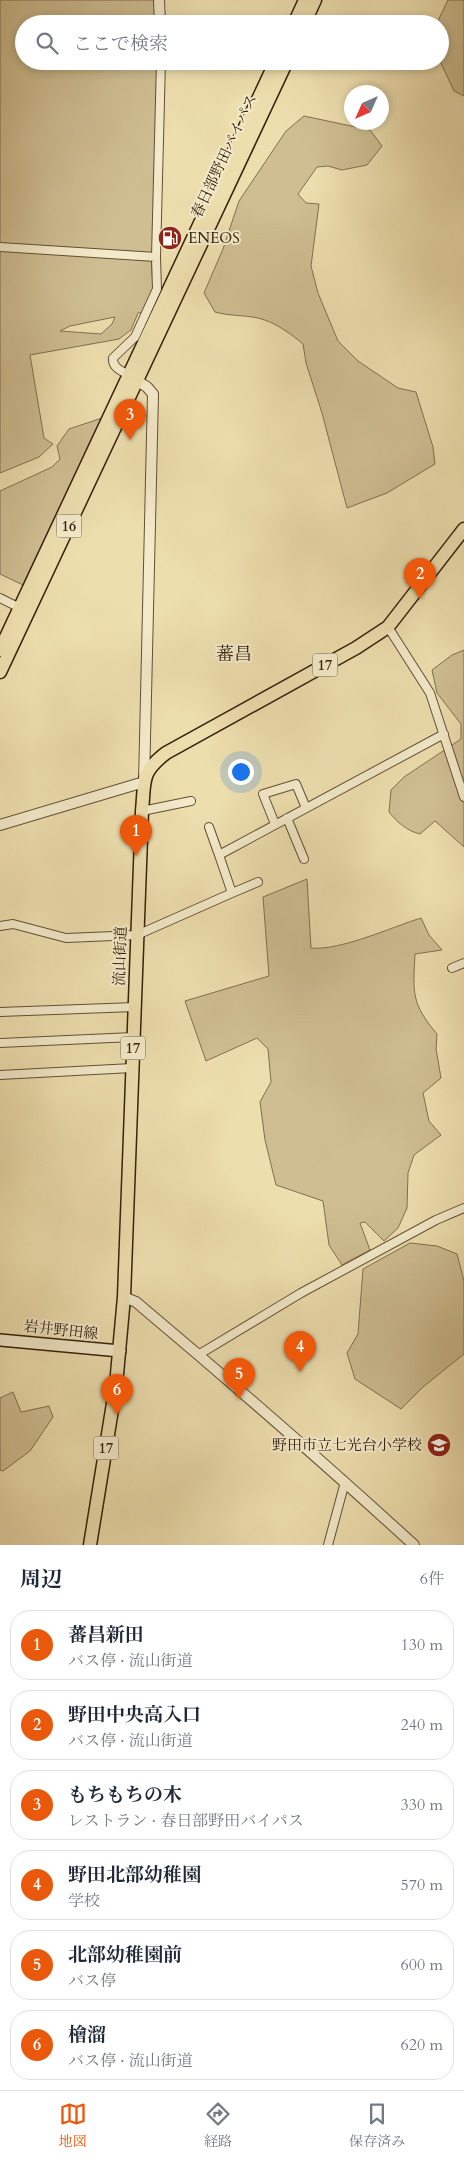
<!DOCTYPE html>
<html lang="ja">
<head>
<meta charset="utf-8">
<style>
	:root { --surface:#fff; --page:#f2f2f3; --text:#1f2937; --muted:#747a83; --line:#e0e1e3; --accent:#ea580c }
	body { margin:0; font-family:Cardo,"Noto Serif JP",serif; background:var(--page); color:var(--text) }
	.compass { position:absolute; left:344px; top:85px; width:45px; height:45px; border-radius:50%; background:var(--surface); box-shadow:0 2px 8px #0003; rotate:225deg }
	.you { position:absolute; left:240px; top:771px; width:18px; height:18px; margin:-12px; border:4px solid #fff; border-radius:50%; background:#1a73e8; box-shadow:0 0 0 8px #1a73e833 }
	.badge { display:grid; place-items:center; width:32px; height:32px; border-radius:50%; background:var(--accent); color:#fff; font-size:16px; font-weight:700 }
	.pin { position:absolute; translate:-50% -41px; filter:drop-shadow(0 1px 2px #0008) }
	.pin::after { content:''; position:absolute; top:26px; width:18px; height:15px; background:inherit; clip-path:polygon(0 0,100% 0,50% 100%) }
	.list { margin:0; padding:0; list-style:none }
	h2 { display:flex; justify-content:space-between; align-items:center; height:65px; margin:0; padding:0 20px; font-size:21px }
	h2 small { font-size:16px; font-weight:400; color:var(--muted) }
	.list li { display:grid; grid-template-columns:32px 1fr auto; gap:15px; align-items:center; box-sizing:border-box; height:70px; margin:0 10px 10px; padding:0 10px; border:1px solid var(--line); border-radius:20px }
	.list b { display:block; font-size:19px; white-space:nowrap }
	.list p { margin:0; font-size:16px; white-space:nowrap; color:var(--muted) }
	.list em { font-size:16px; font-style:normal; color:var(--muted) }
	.icon { flex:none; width:28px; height:28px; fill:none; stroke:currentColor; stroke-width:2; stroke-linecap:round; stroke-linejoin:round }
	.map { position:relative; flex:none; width:464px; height:1545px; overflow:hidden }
	.search { position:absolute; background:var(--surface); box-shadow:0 2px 8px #0003; left:15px; right:15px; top:15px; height:55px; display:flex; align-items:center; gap:12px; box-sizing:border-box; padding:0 18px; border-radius:28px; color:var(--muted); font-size:19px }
	.sheet { height:545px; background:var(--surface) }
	nav { display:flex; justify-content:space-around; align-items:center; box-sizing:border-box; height:70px; border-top:1px solid var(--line); background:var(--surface); font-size:14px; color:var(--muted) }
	nav a { display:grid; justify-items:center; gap:2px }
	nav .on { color:var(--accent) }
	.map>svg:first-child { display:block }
</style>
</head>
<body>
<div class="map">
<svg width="464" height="1545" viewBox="0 0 464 1545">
	<rect width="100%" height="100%" fill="#eddeae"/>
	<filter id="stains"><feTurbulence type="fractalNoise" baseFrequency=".004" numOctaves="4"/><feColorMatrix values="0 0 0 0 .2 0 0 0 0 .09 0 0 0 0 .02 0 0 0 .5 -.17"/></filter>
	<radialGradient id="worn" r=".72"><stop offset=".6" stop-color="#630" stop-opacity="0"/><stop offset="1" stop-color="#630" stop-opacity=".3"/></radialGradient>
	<path fill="#cebe92" stroke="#81704e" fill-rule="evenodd" d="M0,0H155L156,24H24V61H157L153,252L151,254L153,289L143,312L138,313L131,330L119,339L30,355L44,438L53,444L39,457L0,473ZM115,317L112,324L101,334L60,331L70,326Z
		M448,0H464V96L454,91L440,61V24H433L437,23Z
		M304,116L370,130L382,146L367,165L342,170L328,166L317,167L298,194L306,203L319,204L311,266L318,293L338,341L358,361L398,388L416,392L433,447L435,464L387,493L347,508L322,413L306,363L303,344C291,334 275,322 258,318C244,315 229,316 215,312L204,293L223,249L239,201L286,131Z
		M102,418L23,585L0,574V491L52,467L60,459L57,446L69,429Z
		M464,650V847L435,821L420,834C407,831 397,822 389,812L391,790L404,777L461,739V724L437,693L432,670L452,655Z
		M307,879L311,948C340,951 392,927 421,918L429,935L442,950L415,954C413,993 411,1003 437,1034L436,1049L441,1078L423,1093L429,1121L441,1135L414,1155L408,1173L407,1208L398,1228L384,1241L365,1222L360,1223L370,1250L342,1265L329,1245L323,1201L276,1185L265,1140L260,1102L271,1082L268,1049L257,1038L206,1061L185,1001L269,976L263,897Z
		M410,1243L437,1246L457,1254L464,1281V1354L423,1387L401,1409L355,1379L347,1353L358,1334L363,1269Z
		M13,1392L21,1412L49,1406L53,1417L30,1451L3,1471L0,1470V1398Z"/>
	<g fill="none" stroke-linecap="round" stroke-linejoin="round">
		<g stroke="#625034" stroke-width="10">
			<path id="minor" d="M0,247L156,257
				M129,375C121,371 112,367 113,358L135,337L157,289L156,257L161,61
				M0,598L20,608
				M388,627L430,693L464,797
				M142,811L191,801
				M287,818L304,859
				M275,824L263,794L296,784L306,808
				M209,827L219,855
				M232,893L258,882
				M0,926L13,924L66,938L137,935L232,893L219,855L444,734
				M452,968L464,963
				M0,1012L135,1007
				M0,1043L134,1037
				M0,1075L132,1068
				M198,1355L301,1293L436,1220L464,1208
				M328,1545L345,1482"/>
		</g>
		<g stroke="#625034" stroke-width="12">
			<path id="tertiary" d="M159,0L160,24
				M0,825L144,782L153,394L147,387L131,377
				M124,1297L136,1302C230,1381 323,1462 414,1545"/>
		</g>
		<g stroke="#34210b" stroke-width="14">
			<path id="secondary" d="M0,1340L120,1351"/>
		</g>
		<g stroke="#34210b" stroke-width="15">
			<path id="primary" d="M90,1545L116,1385L124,1297L142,811C145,781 140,773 166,753L356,648L388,627L464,529"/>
		</g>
		<g stroke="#34210b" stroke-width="15">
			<path id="trunk" d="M294,24L305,0
				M304,24L315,0
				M0,650L276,61
				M0,672L287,61"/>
		</g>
		<use href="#minor" stroke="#f3eaca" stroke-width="8"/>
		<use href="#tertiary" stroke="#f3eaca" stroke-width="10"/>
		<use href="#secondary" stroke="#f3eaca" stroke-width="11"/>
		<use href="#primary" stroke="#eddeae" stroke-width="12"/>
		<use href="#trunk" stroke="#eddeae" stroke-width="12"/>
	</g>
	<defs>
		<g id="fuel-disc" transform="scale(1.25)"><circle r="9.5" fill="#8f2418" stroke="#f3eaca"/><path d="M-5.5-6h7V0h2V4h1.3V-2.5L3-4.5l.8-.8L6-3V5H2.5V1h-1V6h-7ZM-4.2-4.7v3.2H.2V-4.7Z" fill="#fff"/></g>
		<g id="school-disc" transform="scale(1.25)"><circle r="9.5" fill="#8f2418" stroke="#f3eaca"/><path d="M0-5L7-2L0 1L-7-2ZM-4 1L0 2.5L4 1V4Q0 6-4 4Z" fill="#fff"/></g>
	</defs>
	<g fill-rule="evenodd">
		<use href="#fuel-disc" x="170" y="238"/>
		<use href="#school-disc" x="439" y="1445"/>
	</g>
	<g text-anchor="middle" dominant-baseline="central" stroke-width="4" stroke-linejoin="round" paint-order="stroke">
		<g fill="#f3eaca" stroke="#6d5d44" stroke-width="1">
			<rect x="56.5" y="514.5" width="25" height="23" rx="4"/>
			<rect x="312.5" y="653.5" width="25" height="23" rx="4"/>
			<rect x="120.5" y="1036.5" width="25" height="23" rx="4"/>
			<rect x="93.5" y="1436.5" width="25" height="23" rx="4"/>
		</g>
		<g font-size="14" font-weight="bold" fill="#34210b">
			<text x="69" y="526">16</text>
			<text x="325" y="665">17</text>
			<text x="133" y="1048">17</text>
			<text x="106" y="1448">17</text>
		</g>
		<g font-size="15" fill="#34210b" stroke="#f3eaca">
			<text transform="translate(224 156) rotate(-65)">春日部野田バイパス</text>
			<text transform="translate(120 956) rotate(-88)">流山街道</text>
			<text transform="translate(61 1330) rotate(6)">岩井野田線</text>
		</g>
		<g font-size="15" fill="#34210b" stroke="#f3eaca" text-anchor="start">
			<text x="188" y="238">ENEOS</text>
			<text x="422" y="1445" text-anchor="end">野田市立七光台小学校</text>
		</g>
		<g font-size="18" fill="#34210b" stroke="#f3eaca">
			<text x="234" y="654">蕃昌</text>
		</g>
	</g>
	<rect width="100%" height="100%" filter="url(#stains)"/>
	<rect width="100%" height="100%" fill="url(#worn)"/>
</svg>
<svg class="compass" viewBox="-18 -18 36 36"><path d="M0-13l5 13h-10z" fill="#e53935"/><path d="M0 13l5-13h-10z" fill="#747a83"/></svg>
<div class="you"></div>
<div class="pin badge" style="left:136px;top:856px">1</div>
<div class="pin badge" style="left:420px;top:599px">2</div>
<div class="pin badge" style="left:130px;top:440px">3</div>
<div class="pin badge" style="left:300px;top:1372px">4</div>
<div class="pin badge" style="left:239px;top:1399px">5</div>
<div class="pin badge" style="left:117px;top:1415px">6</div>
<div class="search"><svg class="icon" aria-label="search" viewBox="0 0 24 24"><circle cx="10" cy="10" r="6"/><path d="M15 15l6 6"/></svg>ここで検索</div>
</div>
<section class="sheet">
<h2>周辺<small>6件</small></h2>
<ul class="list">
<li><span class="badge">1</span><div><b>蕃昌新田</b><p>バス停 · 流山街道</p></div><em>130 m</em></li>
<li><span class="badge">2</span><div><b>野田中央高入口</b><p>バス停 · 流山街道</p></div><em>240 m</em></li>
<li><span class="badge">3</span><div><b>もちもちの木</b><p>レストラン · 春日部野田バイパス</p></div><em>330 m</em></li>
<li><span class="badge">4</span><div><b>野田北部幼稚園</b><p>学校</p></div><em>570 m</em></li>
<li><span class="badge">5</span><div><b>北部幼稚園前</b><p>バス停</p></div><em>600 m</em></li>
<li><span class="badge">6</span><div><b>檜溜</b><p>バス停 · 流山街道</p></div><em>620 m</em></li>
</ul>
</section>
<nav>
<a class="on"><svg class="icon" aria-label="map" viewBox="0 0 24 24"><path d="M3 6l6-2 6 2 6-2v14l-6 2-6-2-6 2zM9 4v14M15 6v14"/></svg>地図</a>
<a><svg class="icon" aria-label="directions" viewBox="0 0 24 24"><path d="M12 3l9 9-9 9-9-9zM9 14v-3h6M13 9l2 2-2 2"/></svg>経路</a>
<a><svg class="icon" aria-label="saved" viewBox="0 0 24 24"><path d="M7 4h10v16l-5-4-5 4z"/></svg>保存済み</a>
</nav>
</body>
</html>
